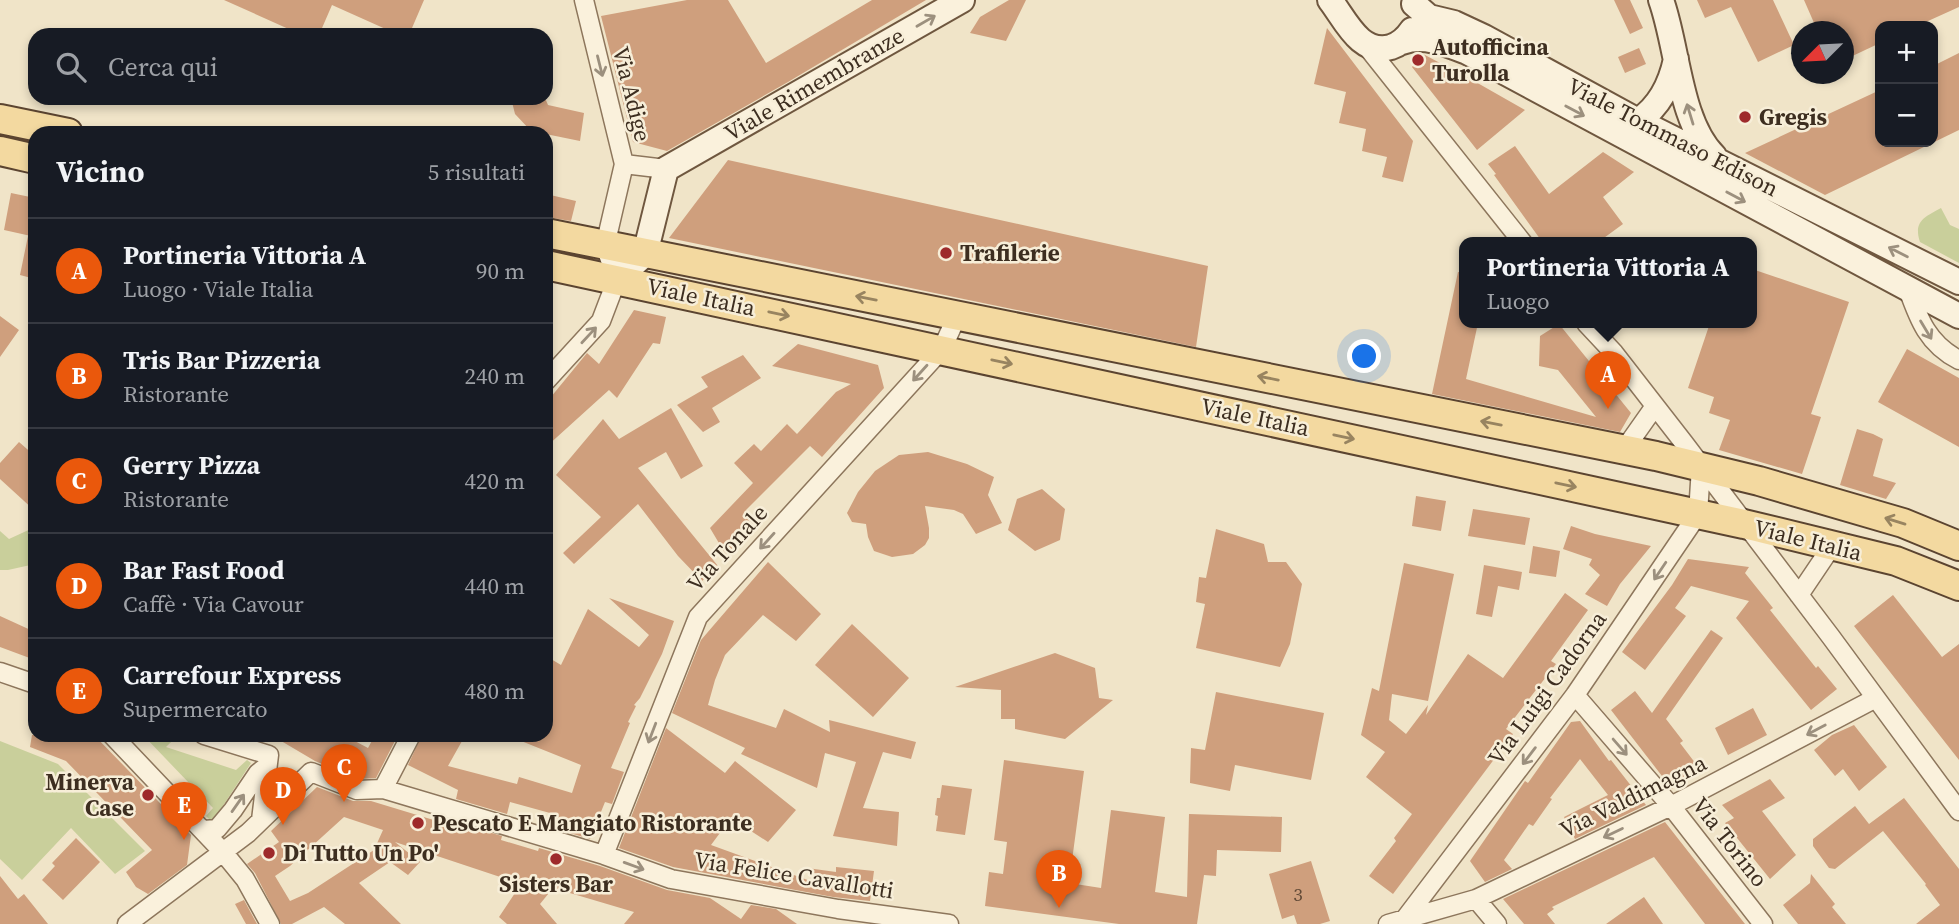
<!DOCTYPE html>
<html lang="it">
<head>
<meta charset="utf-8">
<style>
	:root { --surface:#171b24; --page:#20242c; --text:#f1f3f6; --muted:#9ea1a6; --line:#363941; --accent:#ea580c }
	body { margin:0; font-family:"Source Serif 4",serif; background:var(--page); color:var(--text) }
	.controls { position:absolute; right:21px; top:21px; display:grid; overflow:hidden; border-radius:14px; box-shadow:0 4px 10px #0003 }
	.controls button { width:63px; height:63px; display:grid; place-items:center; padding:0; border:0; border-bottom:2px solid var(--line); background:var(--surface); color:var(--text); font:35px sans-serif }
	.compass { position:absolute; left:1791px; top:21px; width:63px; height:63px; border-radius:50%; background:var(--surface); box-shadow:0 4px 10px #0003; rotate:246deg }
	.you { position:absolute; left:1365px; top:357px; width:24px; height:24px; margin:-18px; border:5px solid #fff; border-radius:50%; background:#1a73e8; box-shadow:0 0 0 10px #1a73e833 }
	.badge { display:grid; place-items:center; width:46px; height:46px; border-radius:50%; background:var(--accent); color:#fff; font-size:23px; font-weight:700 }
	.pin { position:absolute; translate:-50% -58px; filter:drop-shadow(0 2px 4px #0008) }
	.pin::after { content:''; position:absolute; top:37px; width:24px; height:21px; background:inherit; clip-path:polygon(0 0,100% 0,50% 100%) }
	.popup { position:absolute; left:1459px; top:237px; width:298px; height:91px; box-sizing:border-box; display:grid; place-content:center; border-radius:14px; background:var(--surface); filter:drop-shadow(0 2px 5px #0005); font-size:23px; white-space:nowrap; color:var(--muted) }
	.popup b { font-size:26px; color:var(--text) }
	.popup::after { content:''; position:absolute; left:50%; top:100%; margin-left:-14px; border:14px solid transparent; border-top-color:var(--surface) }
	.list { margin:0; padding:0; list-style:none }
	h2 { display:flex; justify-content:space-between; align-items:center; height:91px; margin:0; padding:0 28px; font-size:30px }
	h2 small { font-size:23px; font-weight:400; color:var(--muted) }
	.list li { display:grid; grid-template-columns:46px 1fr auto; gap:21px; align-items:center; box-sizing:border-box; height:105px; padding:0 28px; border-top:2px solid var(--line) }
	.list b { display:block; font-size:26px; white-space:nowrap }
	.list p { margin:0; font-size:23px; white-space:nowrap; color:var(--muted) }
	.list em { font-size:23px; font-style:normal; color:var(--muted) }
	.icon { flex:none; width:38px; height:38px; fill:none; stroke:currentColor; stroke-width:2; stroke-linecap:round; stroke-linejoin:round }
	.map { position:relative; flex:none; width:1959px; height:924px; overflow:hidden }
	.search { position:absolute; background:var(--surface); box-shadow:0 4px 10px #0003; left:28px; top:28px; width:525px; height:77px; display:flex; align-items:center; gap:18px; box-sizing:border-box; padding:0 24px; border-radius:21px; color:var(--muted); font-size:26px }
	.panel { position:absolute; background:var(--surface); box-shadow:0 4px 10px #0003; left:28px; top:126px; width:525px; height:616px; border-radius:21px }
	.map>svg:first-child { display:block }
</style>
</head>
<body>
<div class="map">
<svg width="1959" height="924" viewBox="0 0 1959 924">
	<rect width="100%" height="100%" fill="#f0e4c8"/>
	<path fill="#c9cf9b" d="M1941,208L1950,225L1959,229V263L1920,242C1913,221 1925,217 1941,208Z
		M35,527V564L8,570H0V531L9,539Z
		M143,735H168L176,737L166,747L236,770L247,760L251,763L213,821L210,820L206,816L213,808Z
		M0,741L58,764L145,851L115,874L71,828L22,880L0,859Z"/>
	<path fill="#cf9f7d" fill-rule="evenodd" d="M224,0H424L409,35H399L332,5L319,35H302Z
		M687,0H728L766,63L872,0H926L788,82L667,151L633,142L601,16Z
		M1009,0H1026L1006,41L970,33L980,17Z
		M1614,0H1630L1643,28L1630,34Z
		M1697,0H1773L1794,45L1758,62L1731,7L1705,18Z
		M1804,0H1959V7L1917,26H1880V43L1844,60V32H1818Z
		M1327,28L1413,141L1403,182L1382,177L1387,157L1362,151L1366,129L1339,123L1346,92L1314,84Z
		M1639,48L1646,64L1625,73L1618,57Z
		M1959,53V130L1825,195L1745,153L1880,90V142H1933V66Z
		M1423,54L1474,81L1525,110L1477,150L1412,67Z
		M511,98H545L548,105L584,113L580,141L531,131L515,114Z
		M1515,146L1549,194L1603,152L1634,172L1603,197L1623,224L1597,243H1543L1494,175L1496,174L1488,164Z
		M728,160L1208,266L1196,347L669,238Z
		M11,193L35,198V279L20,275L28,236H31L4,230Z
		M546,194L576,201L571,221L546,217Z
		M1752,269L1849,302L1811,414L1821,417L1802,474L1719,450L1730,420L1709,413L1714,397L1688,388L1710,323H1752Z
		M1458,272L1465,273V323H1478L1466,379L1596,417L1558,370L1539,366L1540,336L1559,324L1631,413L1620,432L1432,394Z
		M634,310L666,317L660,344L653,343L617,398L609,390L546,447V403L587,353L599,364Z
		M0,316L19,330L0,357Z
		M798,344L878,365L884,388L822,457L810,446L746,510L757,520L726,555L710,528L753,483L734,463L754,444L761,451L787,424L797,434L836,392L851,384L772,366Z
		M1907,349L1959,378V447L1878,402Z
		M743,355L761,378L712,408L720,422L703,432L677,405L708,387L701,377Z
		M671,408L703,466L681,479L666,452L638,468L718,566L702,581L678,556L638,504L574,564L563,553L601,517L556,475L603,419L619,439Z
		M1857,429L1873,434L1883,439L1873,476L1896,483L1886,499L1840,485Z
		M19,442L35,456V511L0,479V463Z
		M928,452L967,464L994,477L988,495L1002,523L976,534L963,514L954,510L925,506L929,528V538L925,545L913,554L892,557L874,551L868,537L866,524L852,522L847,513L858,492L875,471L899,455Z
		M1042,489L1065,509L1060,540L1035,551L1008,530L1017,499Z
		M1416,496L1446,501L1441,531L1412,526Z
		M1473,509L1530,518L1525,545L1468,536Z
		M1571,526L1595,534L1651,546L1620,584L1607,606L1585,594L1600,575L1589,565L1592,559L1563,549Z
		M1216,529L1264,544L1268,562H1286L1302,584L1290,644L1280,667L1196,648L1205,604L1196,602L1199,577L1206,578Z
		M1533,546L1560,551L1556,577L1529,573Z
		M1688,559L1749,567L1745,573L1773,608L1770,610L1816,668L1818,666L1837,689L1811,710L1736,618L1749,601L1691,586L1675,608L1686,616L1645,670L1622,652L1672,585Z
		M768,562L821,614L796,641L763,615L725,655L715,680L708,705L776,728L784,709L830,732L829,720L916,742L911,759L883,752L863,808L899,812L897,846L833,836L856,762L825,753L817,788L741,754L745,748L672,713L701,640Z
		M1404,563L1454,574L1428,701L1392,694L1389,720L1406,734L1428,705L1426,715L1468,654L1503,678L1565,593L1588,610L1551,661L1556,664L1506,729L1513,734L1393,894L1369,876L1396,841L1394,838L1412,814L1366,777L1385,752L1361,735L1372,688L1379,691Z
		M1484,565L1522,572L1519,590L1498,586L1492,617L1476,614Z
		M1893,595L1942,657L1959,644V760L1854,626Z
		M609,598L674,621L662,654L640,698L634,705L636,706L628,722L630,723L611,768L624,772L612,804L605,802L590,839L546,826L550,813L510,802L507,814L456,799L458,790L408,765L422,735H450L462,741L448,766L517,784L519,777L572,793L581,765L506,735H546V656L561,665L588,609L639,647L649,635Z
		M0,616L35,632V660L0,647Z
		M852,624L909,678L873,717L815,665Z
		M1711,630L1723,638L1666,719L1683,741L1680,743L1699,768L1672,789L1611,710L1635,691L1652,713Z
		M1055,653L1095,668L1099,698L1113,700L1065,739L1015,729V719H1001V690L955,687Z
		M1216,692L1324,713L1311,780L1235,765L1230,791L1190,783L1191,748L1205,750Z
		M1753,708L1767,735L1728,755L1715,728Z
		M1580,721L1609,761L1611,760L1646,805L1575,839L1564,817L1608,795L1580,759L1550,798L1552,799L1533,826L1529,824L1504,860L1512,869L1485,882L1470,861L1525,781L1528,783L1571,722Z
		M1854,725L1887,767L1859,791L1843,769L1835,776L1814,750L1832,735Z
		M666,728L725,773L735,761L796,810L768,842L731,818L711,845L827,887L829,883L807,868L836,872V867L874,871L870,901L833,897L673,867L619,848Z
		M32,735H94L191,835L187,865L148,894L136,887L126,872L152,850L66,761L30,747Z
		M271,735H336L349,742L351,739L368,748L375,735H398L376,778L359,779L315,761Z
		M1004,760L1084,771L1069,883L1101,888L1111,810L1165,817L1155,892L1187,897L1189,814L1282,817L1281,852L1217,850L1216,876L1204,875L1197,924H1119L985,906L989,872L1003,874L1007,842L994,840Z
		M1770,779L1785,798L1762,811L1796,855L1770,879L1725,823L1734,818L1722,805Z
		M942,785L972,789L965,835L936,831L938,816L935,815L937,798H940Z
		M317,787L353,801H371L450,825L451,821L502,836L501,840L538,851L539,848L600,866L667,890L710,898L741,919L751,905L776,909L797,924H624L634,912L553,888L540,904L557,924H507L499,917L521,884L395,842L420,862L408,875L390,862L359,883L401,924H345L324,907L292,924H281L255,873L247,864L279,842L271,831ZM344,817L383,830L374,850L308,893L290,901L275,876L290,866Z
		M1904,798L1959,869V924H1916L1940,905L1925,885L1926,884L1883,831L1835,869L1829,868L1813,846V839L1855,806L1869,824Z
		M1665,822L1745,924H1705L1654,857L1552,907L1554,909L1547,914L1555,924H1524L1503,899Z
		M76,838L100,862L63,900L42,880L55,866L52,863Z
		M1311,861L1330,921L1320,924H1297L1294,915L1282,919L1269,874Z
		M1811,874L1835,904L1832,907L1846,924H1798L1783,905L1810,883Z
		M0,876L18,899L24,894L48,924H0Z
		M1644,897L1663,924H1606Z
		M244,900L257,924H246L235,904Z"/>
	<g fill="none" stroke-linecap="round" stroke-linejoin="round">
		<g stroke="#8d765c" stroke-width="21">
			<path id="street" d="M1364,43L1523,243
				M624,164L666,169
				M1908,289C1919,320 1928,344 1959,360
				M1586,323L1614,353L1684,443L1831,637L1959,811
				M546,381L601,321L617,279L605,246L624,164L584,0
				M1624,450L1655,406
				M1799,595L1832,546
				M0,672L35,684
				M1575,695L1671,806L1763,924
				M112,735L223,852L245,879L270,924
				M204,735L269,755L261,820
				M383,789L411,735
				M204,830L217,829L233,810L258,773L267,766
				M604,855L698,617L942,349L957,316
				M1476,899L1497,924
				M127,924L248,833L311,772L357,790L383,789L604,855L671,879L838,909L949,924
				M1388,924L1476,899L1671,806L1876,698
				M1401,924L1575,695L1698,514L1701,467"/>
		</g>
		<g stroke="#6f573f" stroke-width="28">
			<path id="secondary" d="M1330,0C1345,19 1360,56 1391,47C1400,44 1406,39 1412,30
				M1661,0C1678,47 1679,121 1714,156
				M1414,4L1429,17L1454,23L1484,37L1638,121L1959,282
				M1402,42C1424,34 1447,44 1467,52L1959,316
				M1638,121C1659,107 1671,83 1676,59
				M617,279L645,254L666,169L962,0"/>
		</g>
		<g stroke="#5b4430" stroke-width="32">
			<path id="primary" d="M0,119L68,133
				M0,151L35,159
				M546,233L1656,456L1759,481L1903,523L1959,546
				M546,265L1744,524L1896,561L1959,586"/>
		</g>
		<use href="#street" stroke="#faf1dc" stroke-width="18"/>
		<use href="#secondary" stroke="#faf1dc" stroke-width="24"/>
		<use href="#primary" stroke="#f3d9a0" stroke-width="28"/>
	</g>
	<defs><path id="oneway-shaft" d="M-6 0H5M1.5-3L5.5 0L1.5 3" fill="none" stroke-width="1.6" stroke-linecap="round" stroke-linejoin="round" transform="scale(1.75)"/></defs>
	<g stroke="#9c907e">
		<use href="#oneway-shaft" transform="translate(926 21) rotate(-30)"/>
		<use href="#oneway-shaft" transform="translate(600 66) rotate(76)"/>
		<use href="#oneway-shaft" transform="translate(1575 111) rotate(28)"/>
		<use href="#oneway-shaft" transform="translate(1690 114) rotate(-107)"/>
		<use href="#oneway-shaft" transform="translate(1736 197) rotate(28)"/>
		<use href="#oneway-shaft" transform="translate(1898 252) rotate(-153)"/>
		<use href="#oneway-shaft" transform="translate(1926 330) rotate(59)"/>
		<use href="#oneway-shaft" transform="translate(589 335) rotate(-47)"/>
		<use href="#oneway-shaft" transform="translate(920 373) rotate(132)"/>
		<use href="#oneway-shaft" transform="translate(767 541) rotate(132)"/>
		<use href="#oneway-shaft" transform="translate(1660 571) rotate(124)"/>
		<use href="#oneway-shaft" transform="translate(1816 730) rotate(152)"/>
		<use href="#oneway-shaft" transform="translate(652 733) rotate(111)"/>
		<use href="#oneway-shaft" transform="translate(1620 747) rotate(49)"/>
		<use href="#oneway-shaft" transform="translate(1529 756) rotate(127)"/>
		<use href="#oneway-shaft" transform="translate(238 803) rotate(-55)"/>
		<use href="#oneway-shaft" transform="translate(1613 833) rotate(154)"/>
		<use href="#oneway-shaft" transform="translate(634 866) rotate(20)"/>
	</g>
	<g stroke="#988460">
		<use href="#oneway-shaft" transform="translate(866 298) rotate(-169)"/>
		<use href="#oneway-shaft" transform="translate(779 314) rotate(12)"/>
		<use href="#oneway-shaft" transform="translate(1002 362) rotate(12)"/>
		<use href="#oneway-shaft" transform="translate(1268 378) rotate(-169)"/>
		<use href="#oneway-shaft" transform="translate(1491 423) rotate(-169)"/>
		<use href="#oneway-shaft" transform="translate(1344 437) rotate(12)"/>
		<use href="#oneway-shaft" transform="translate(1566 485) rotate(12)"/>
		<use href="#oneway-shaft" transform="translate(1895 521) rotate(-163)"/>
	</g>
	<g fill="#9e2a2b" stroke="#f7eed8" stroke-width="2.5">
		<circle cx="1418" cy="60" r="7"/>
		<circle cx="1745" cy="117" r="7"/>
		<circle cx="946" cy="253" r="7"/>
		<circle cx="148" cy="795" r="7"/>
		<circle cx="418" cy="823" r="7"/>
		<circle cx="269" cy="853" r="7"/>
		<circle cx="556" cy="859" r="7"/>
	</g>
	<g text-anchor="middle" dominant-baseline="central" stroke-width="5" stroke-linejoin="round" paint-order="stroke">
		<g font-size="19" fill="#624a37">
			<text x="1298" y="894">3</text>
		</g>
		<g font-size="23" font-weight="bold" fill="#3d2e20" stroke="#f7eed8" text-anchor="start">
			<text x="1432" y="47">Autofficina<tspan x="1432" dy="26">Turolla</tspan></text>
			<text x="1759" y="117">Gregis</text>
			<text x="960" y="253">Trafilerie</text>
			<text x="134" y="782" text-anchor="end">Minerva<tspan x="134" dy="26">Case</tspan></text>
			<text x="432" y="823">Pescato E Mangiato Ristorante</text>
			<text x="283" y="853">Di Tutto Un Po'</text>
			<text x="556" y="884" text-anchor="middle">Sisters Bar</text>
		</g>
		<g font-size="23" fill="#3d2e20" stroke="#f7eed8">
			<text transform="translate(814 84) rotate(-30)">Viale Rimembranze</text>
			<text transform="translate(632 94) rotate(76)">Via Adige</text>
			<text transform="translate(1673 137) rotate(27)">Viale Tommaso Edison</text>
			<text transform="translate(701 297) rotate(12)">Viale Italia</text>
			<text transform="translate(1255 417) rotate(12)">Viale Italia</text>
			<text transform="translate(1808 540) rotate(14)">Viale Italia</text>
			<text transform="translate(727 548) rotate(-48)">Via Tonale</text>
			<text transform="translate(1547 688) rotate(-54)">Via Luigi Cadorna</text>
			<text transform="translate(1633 796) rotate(-26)">Via Valdimagna</text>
			<text transform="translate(1730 842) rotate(52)">Via Torino</text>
			<text transform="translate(794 875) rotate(9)">Via Felice Cavallotti</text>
		</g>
	</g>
</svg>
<div class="controls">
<button>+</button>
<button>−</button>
</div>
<svg class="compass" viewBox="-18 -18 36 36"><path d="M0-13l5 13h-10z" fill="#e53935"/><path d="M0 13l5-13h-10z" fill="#9ea1a6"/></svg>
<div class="you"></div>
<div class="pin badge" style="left:1608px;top:409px">A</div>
<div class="popup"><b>Portineria Vittoria A</b>Luogo</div>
<div class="pin badge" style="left:1059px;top:908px">B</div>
<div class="pin badge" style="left:344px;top:802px">C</div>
<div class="pin badge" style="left:283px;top:825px">D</div>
<div class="pin badge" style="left:184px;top:840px">E</div>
<div class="search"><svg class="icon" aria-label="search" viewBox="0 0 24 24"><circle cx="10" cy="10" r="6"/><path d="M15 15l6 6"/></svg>Cerca qui</div>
<section class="panel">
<h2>Vicino<small>5 risultati</small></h2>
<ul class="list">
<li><span class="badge">A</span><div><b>Portineria Vittoria A</b><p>Luogo · Viale Italia</p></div><em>90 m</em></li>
<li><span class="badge">B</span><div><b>Tris Bar Pizzeria</b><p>Ristorante</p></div><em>240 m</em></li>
<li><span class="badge">C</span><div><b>Gerry Pizza</b><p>Ristorante</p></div><em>420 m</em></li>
<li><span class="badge">D</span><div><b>Bar Fast Food</b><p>Caffè · Via Cavour</p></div><em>440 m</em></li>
<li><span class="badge">E</span><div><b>Carrefour Express</b><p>Supermercato</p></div><em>480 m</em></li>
</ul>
</section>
</div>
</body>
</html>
